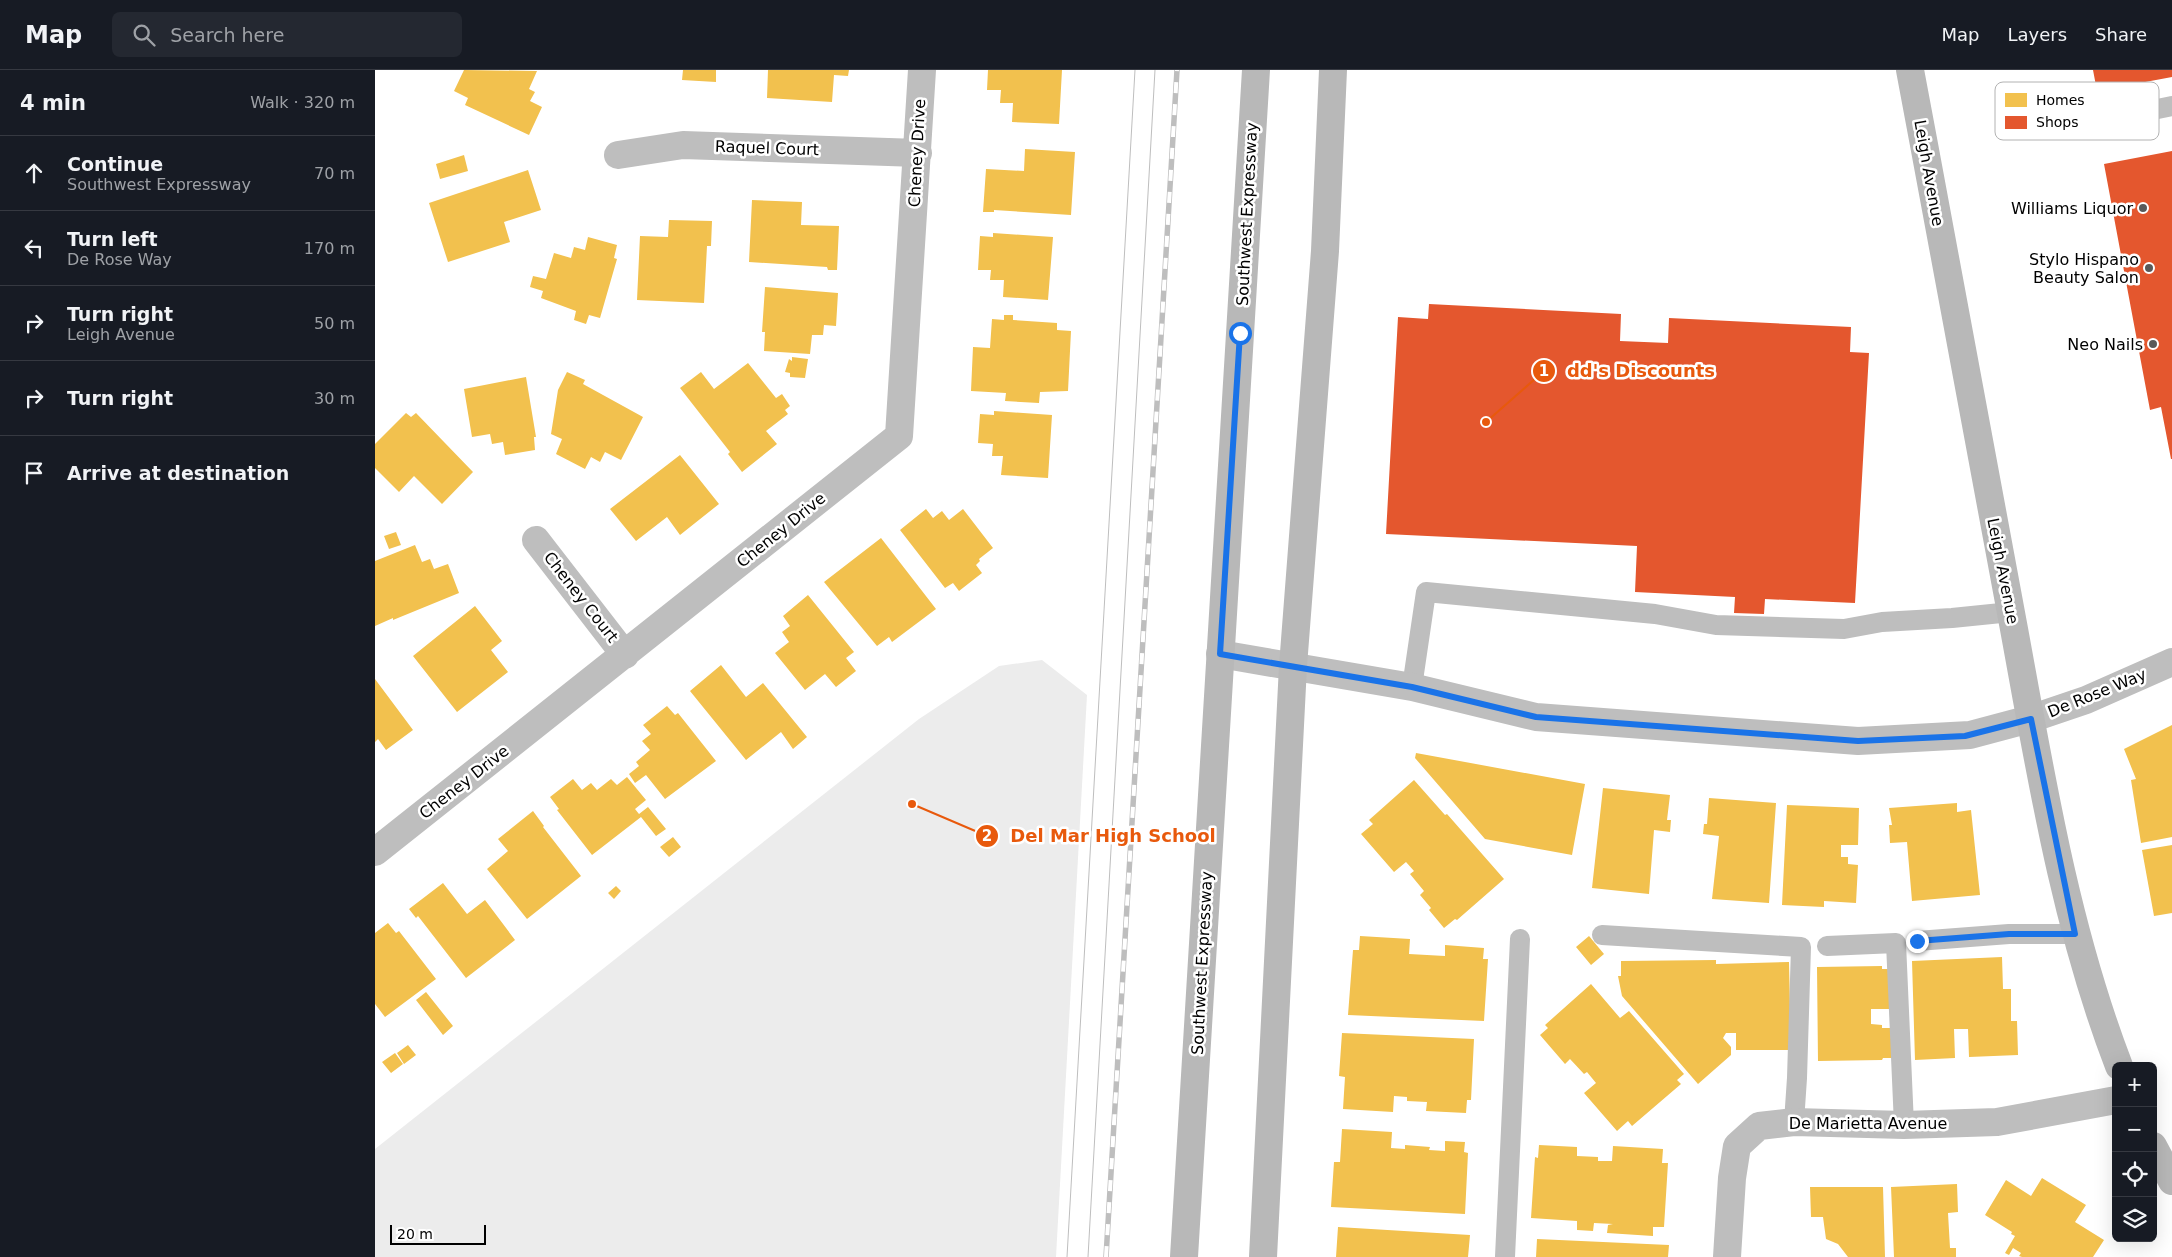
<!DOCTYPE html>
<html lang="en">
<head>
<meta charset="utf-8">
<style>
	:root { --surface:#171b24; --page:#242831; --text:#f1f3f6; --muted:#9ea1a6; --line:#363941 }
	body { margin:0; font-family:"DejaVu Sans",sans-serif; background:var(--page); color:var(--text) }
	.controls { position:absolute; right:15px; bottom:15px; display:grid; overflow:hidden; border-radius:8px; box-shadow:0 5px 20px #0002 }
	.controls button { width:45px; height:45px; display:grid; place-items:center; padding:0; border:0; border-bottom:1px solid var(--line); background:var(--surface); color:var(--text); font:25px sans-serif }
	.scale { position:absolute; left:15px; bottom:12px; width:96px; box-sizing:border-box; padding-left:5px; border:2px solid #000; border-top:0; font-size:14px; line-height:18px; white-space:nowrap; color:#000; -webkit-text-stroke:4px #fff; paint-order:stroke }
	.stop { position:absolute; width:15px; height:15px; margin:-11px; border:4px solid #1a73e8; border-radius:50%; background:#fff }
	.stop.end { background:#1a73e8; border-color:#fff; box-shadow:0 1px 5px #0008 }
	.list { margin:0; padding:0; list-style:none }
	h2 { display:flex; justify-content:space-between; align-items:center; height:65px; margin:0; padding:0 20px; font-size:21px }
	h2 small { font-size:16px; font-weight:400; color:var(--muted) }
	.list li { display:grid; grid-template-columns:32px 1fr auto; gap:15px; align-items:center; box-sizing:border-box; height:75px; padding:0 20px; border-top:1px solid var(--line) }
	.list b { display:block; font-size:19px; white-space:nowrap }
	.list p { margin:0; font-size:16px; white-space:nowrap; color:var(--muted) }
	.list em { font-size:16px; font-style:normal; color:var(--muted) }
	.icon { flex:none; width:28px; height:28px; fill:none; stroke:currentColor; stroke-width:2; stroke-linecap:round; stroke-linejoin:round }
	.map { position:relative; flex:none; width:1797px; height:1187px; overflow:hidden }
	header { display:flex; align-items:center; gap:30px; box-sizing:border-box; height:70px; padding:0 25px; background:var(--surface); border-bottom:1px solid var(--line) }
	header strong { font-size:24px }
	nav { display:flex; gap:28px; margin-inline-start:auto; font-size:18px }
	.search { width:350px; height:45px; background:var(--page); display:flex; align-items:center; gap:12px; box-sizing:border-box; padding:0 18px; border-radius:8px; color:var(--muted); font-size:19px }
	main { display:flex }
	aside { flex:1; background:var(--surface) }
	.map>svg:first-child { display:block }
</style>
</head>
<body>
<header>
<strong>Map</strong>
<div class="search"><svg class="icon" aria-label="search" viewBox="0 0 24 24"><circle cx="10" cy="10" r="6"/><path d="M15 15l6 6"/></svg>Search here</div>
<nav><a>Map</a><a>Layers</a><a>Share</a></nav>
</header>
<main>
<aside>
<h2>4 min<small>Walk · 320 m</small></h2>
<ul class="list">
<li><svg class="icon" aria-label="ahead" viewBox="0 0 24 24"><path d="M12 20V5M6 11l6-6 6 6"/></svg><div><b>Continue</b><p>Southwest Expressway</p></div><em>70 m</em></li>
<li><svg class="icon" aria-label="left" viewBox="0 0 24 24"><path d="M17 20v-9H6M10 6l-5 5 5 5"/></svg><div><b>Turn left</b><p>De Rose Way</p></div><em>170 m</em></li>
<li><svg class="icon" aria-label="right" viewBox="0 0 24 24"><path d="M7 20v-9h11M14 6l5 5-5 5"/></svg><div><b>Turn right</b><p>Leigh Avenue</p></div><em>50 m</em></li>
<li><svg class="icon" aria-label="right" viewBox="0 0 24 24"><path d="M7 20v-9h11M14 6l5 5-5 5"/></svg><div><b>Turn right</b></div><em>30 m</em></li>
<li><svg class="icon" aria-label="arrive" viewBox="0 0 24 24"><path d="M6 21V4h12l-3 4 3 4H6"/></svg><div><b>Arrive at destination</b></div></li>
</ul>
</aside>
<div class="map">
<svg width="1797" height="1187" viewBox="0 0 1797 1187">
	<rect width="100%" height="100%" fill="#fff"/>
	<path fill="#ececec" d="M667,590L712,625L681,1187H0V1079L544,649L624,596Z"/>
	<path fill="#f2c14e" d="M89,0L162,1L154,19L160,22L155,31L167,37L154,65L90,35L93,28L79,21Z
		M308,0H341V12L307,10Z
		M393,0H474L473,6L459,5L457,32L392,28Z
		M613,0H687L684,54L637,52L638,33H625L626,20H612Z
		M650,79L700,82L696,145L619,140V142H608L611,99L649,101Z
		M89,85L93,101L65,109L61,94Z
		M153,100L166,140L129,152L135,172L73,192L54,133Z
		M377,130L427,132L426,155L464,156L462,200H453L452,197L374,192Z
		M294,150L337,151L336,176H332L329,233L262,230L265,166L293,167Z
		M618,163L678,167L673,230L628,227L629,210H615L616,200H603L605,166L618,167Z
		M213,167L242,175L239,188L242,189L225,248L214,245L211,254L199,250L201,241L166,228L168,221L155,217L158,206L171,209L179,183L196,188L199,177L210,180Z
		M390,217L463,223L461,256L449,255L448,265H437L435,284L389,281L390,262H387Z
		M629,245H638V250L682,253V260L696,261L693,321L665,322L664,333L630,331L631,323L596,321L598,277L615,278L617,249L629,250Z
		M417,287L433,289L430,308L415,307V303L410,302L414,289L417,291Z
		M373,293L401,328L407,324L415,336L410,340L413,344L391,361L402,374L367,402L353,384L355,382L305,318L326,302L339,319Z
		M192,302L210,310L208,314L268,347L246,390L230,382L225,392L216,387L210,399L181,384L187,369L176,364L183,320Z
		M151,307L161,367H159L160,380L130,385L128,372L117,374L115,364L97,367L89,319Z
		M619,341L677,345L673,408L626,405L628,386H617L618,374L603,373L605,344L619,345Z
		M31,343L36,347L41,343L98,402L67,434L39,406L24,422L0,398V374Z
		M305,385L344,434L305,465L292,447L261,471L235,439Z
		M551,439L558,448L567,441L574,450L588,439L618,478L604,489L605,491L601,495L607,503L584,521L578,513L570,518L525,460Z
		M21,462L26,475L14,479L9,466Z
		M506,468L561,539L517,572L514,567L502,576L449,512Z
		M40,475L47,492L55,489L59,499L73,494L84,523L18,550V548L0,556V491Z
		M433,525L479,582L471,588L481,601L461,617L450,604L430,620L400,583L414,572L407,562L415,556L408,546Z
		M100,536L127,571L116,580L133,602L82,642L38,586Z
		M346,595L371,627L388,613L432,667L418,679L406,662L371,690L315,621Z
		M0,609L38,660L11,680L3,669L0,672Z
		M292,636L300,645L303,643L341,691L290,729L271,705L260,713L254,704L264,696L261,692L275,680L267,671L276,664L268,655Z
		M1797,655V767L1766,773L1756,710L1761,709L1749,679Z
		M1041,683L1210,714L1197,785L1110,769L1040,688Z
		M252,707L271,730L260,739L264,744L273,737L291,759L281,766L266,747L217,785L182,740L184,739L175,727L198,709L207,720L216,713L222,720L236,709L242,715Z
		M1039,710L1070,745L1072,744L1129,809L1082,850L1080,849L1069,858L1054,840L1056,838L1045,825L1049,821L1035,804L1039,801L1031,792L1019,802L986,764L998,754L994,750Z
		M1228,718L1295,725L1292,750H1296L1295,762L1279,760L1274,824L1217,818Z
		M1334,728L1401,733L1394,833L1337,829L1344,766L1328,764L1329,754H1332Z
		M1582,733V742L1596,740L1605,825L1537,831L1532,772L1515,773L1514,755H1517L1514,738Z
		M1412,735L1484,738L1483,775H1466V787H1473V794L1483,795L1481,833L1449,831V837L1407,835Z
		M158,741L169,756L168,757L206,806L152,849L112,799L133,781L123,769Z
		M298,767L306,777L294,787L285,777Z
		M1797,775V843L1779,846L1767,780Z
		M68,813L92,844L110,830L140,870L91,908L43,846L41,848L34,839Z
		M241,816L246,821L239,829L233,823Z
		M13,853L21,863L24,861L61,909L10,947L0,934V863Z
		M985,866L1035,869L1034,884L1070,886V875L1109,878L1108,889H1113L1109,951L973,945L978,880H984Z
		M1214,866L1229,884L1216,895L1201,877Z
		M1627,887L1628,919H1636V951H1642L1643,985L1594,987L1593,959H1579L1580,988L1540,990L1537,891Z
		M1341,890V894L1414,892L1416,980H1361V963H1351L1348,968L1356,977V985L1323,1014L1247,926L1243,906H1246V891Z
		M1507,896V899H1516V939H1496V954L1507,955V958H1516V988H1508L1507,990L1443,991L1442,897Z
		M1216,914L1245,948L1254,941L1309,1004L1302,1010L1306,1014L1257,1056L1253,1051L1242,1061L1209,1023L1221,1013L1212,1002L1209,1004L1195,989L1190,994L1165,965L1173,958L1170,955Z
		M51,922L78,956L68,965L41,930Z
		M967,963L1099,969L1096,1030H1092L1091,1043L1051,1041L1052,1032L1032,1031V1027L1019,1026L1018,1042L968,1039L970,1007L964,1006Z
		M33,975L41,985L29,994L22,983Z
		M20,983L28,994L16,1003L7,992Z
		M967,1059L1017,1062L1016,1078L1030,1079V1075L1055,1077L1054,1080L1070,1081V1071L1090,1072L1089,1082L1093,1083L1090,1144L956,1137L959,1092H965Z
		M1164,1075L1202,1077V1086L1223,1087V1091H1237L1238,1076L1288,1079L1287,1093H1293L1289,1157H1278V1166L1232,1163L1233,1155L1238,1154L1219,1153L1218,1161L1202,1160V1151L1156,1148L1160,1087L1163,1088Z
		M1667,1108L1711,1135L1700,1152L1729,1170L1718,1187H1647L1644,1186L1646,1183L1638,1178L1634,1185L1630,1183L1640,1166L1636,1164L1637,1162L1610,1145L1631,1110L1656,1126Z
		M1582,1114L1583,1142L1573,1143L1575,1178H1581V1187H1519L1516,1117Z
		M1435,1117H1508L1510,1187H1473L1463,1174L1451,1169L1448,1147H1436Z
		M963,1157L1095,1165L1093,1187H961Z
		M1162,1169L1294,1175L1293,1187H1161Z"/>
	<path fill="#e4572e" d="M1718,0H1797V7L1722,21Z
		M1797,81V389H1796L1786,337L1775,340L1729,94Z
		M1054,234L1246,244L1245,271L1293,273L1294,248L1476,257L1475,282L1494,283L1480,533L1390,529L1389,544L1359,543L1360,527L1260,522L1262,476L1011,464L1023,247L1053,249Z"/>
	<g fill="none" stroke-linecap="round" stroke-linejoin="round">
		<path stroke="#bebebe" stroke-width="20" d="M1685,59L1797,36
			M1037,617L1051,522L1280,544L1341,555L1469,559L1507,552L1577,548L1636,542
			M1227,865L1426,877L1422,1008L1419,1052
			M1542,871L1634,864H1700
			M1452,876L1521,873L1529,1055
			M1130,1187L1145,869"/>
		<path stroke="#bebebe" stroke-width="28" d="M243,85L308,75L543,83
			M161,470L250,585
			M845,584L1037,617L1161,647L1483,671L1595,665L1655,649L1711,630L1797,592
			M0,782L524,366L547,0
			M1352,1187L1357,1108L1362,1076L1384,1056L1419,1052L1529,1055L1622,1052L1741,1030"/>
		<path stroke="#b8b8b8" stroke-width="28" d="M1535,0C1570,186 1604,372 1639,559C1666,706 1690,856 1744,996
			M1778,1076L1797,1111
			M809,1187L881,0
			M888,1187L918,596L950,181L958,0"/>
		<path stroke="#bebebe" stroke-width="1" d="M692,1187L760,0
			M713,1187L780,0"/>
		<g stroke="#bebebe" stroke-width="5.5">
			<path id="rail" d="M731,1187L802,0"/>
		</g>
		<use href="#rail" stroke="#fff" stroke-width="4" stroke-dasharray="11" stroke-linecap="butt"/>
	</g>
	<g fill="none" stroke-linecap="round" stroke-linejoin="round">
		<path stroke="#1a73e8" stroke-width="6" d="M865,263L845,584L1037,617L1161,647L1483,671L1590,666L1656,649L1700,864H1634L1542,871"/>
	</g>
	<g fill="#595959" stroke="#fff" stroke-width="2">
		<circle cx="1768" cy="138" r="5"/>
		<circle cx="1774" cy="198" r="5"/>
		<circle cx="1778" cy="274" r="5"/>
	</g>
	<g text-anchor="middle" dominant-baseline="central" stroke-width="5" stroke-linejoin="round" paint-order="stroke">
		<g font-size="16" fill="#000" stroke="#fff">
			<text transform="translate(392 78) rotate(2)">Raquel Court</text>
			<text transform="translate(542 83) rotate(-87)">Cheney Drive</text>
			<text transform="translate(1554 103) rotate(80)">Leigh Avenue</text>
			<text transform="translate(872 144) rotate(-87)">Southwest Expressway</text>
			<text transform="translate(406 460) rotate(-39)">Cheney Drive</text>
			<text transform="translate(1628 501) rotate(79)">Leigh Avenue</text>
			<text transform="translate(206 527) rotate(52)">Cheney Court</text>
			<text transform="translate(1722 623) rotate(-22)">De Rose Way</text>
			<text transform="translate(89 712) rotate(-38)">Cheney Drive</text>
			<text transform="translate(827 893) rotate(-87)">Southwest Expressway</text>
			<text x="1493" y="1053">De Marietta Avenue</text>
		</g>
		<g font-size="16" fill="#000" stroke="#fff" text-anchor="end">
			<text x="1758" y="138">Williams Liquor</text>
			<text x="1764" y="189">Stylo Hispano<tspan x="1764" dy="18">Beauty Salon</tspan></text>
			<text x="1768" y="274">Neo Nails</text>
		</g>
	</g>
	<rect x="1620" y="12" width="164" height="58" rx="8" fill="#fff" stroke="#b2b2b2" stroke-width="1"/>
	<rect x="1630" y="23" width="22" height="14" fill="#f2c14e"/>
	<rect x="1630" y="46" width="22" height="13" fill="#e4572e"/>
	<g font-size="14" fill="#000">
		<text x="1661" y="35">Homes</text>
		<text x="1661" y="57">Shops</text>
	</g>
	<path fill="none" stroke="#e8590c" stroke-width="2" d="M1111 352L1169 301M537 734L612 766"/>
	<g fill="#e8590c" stroke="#fff" stroke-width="2">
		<circle cx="1111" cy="352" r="5"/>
		<circle cx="537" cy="734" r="5"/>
		<circle cx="1169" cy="301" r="12"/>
		<circle cx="612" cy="766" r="12"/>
	</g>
	<g font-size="15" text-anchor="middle" font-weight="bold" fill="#fff">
		<text x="1169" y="306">1</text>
		<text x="612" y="771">2</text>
	</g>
	<g font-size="18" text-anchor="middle" font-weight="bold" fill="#e8590c" stroke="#fff" stroke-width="5" stroke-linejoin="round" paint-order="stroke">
		<text x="1266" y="307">dd's Discounts</text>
		<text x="738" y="772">Del Mar High School</text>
	</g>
</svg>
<div class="controls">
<button>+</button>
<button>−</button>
<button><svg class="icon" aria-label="locate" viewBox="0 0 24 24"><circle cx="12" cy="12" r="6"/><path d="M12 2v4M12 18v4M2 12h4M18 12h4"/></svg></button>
<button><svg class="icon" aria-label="layers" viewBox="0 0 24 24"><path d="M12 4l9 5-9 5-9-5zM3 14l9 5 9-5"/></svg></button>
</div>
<div class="scale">20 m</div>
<div class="stop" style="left:865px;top:263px"></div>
<div class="stop end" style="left:1542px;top:871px"></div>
</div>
</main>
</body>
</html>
